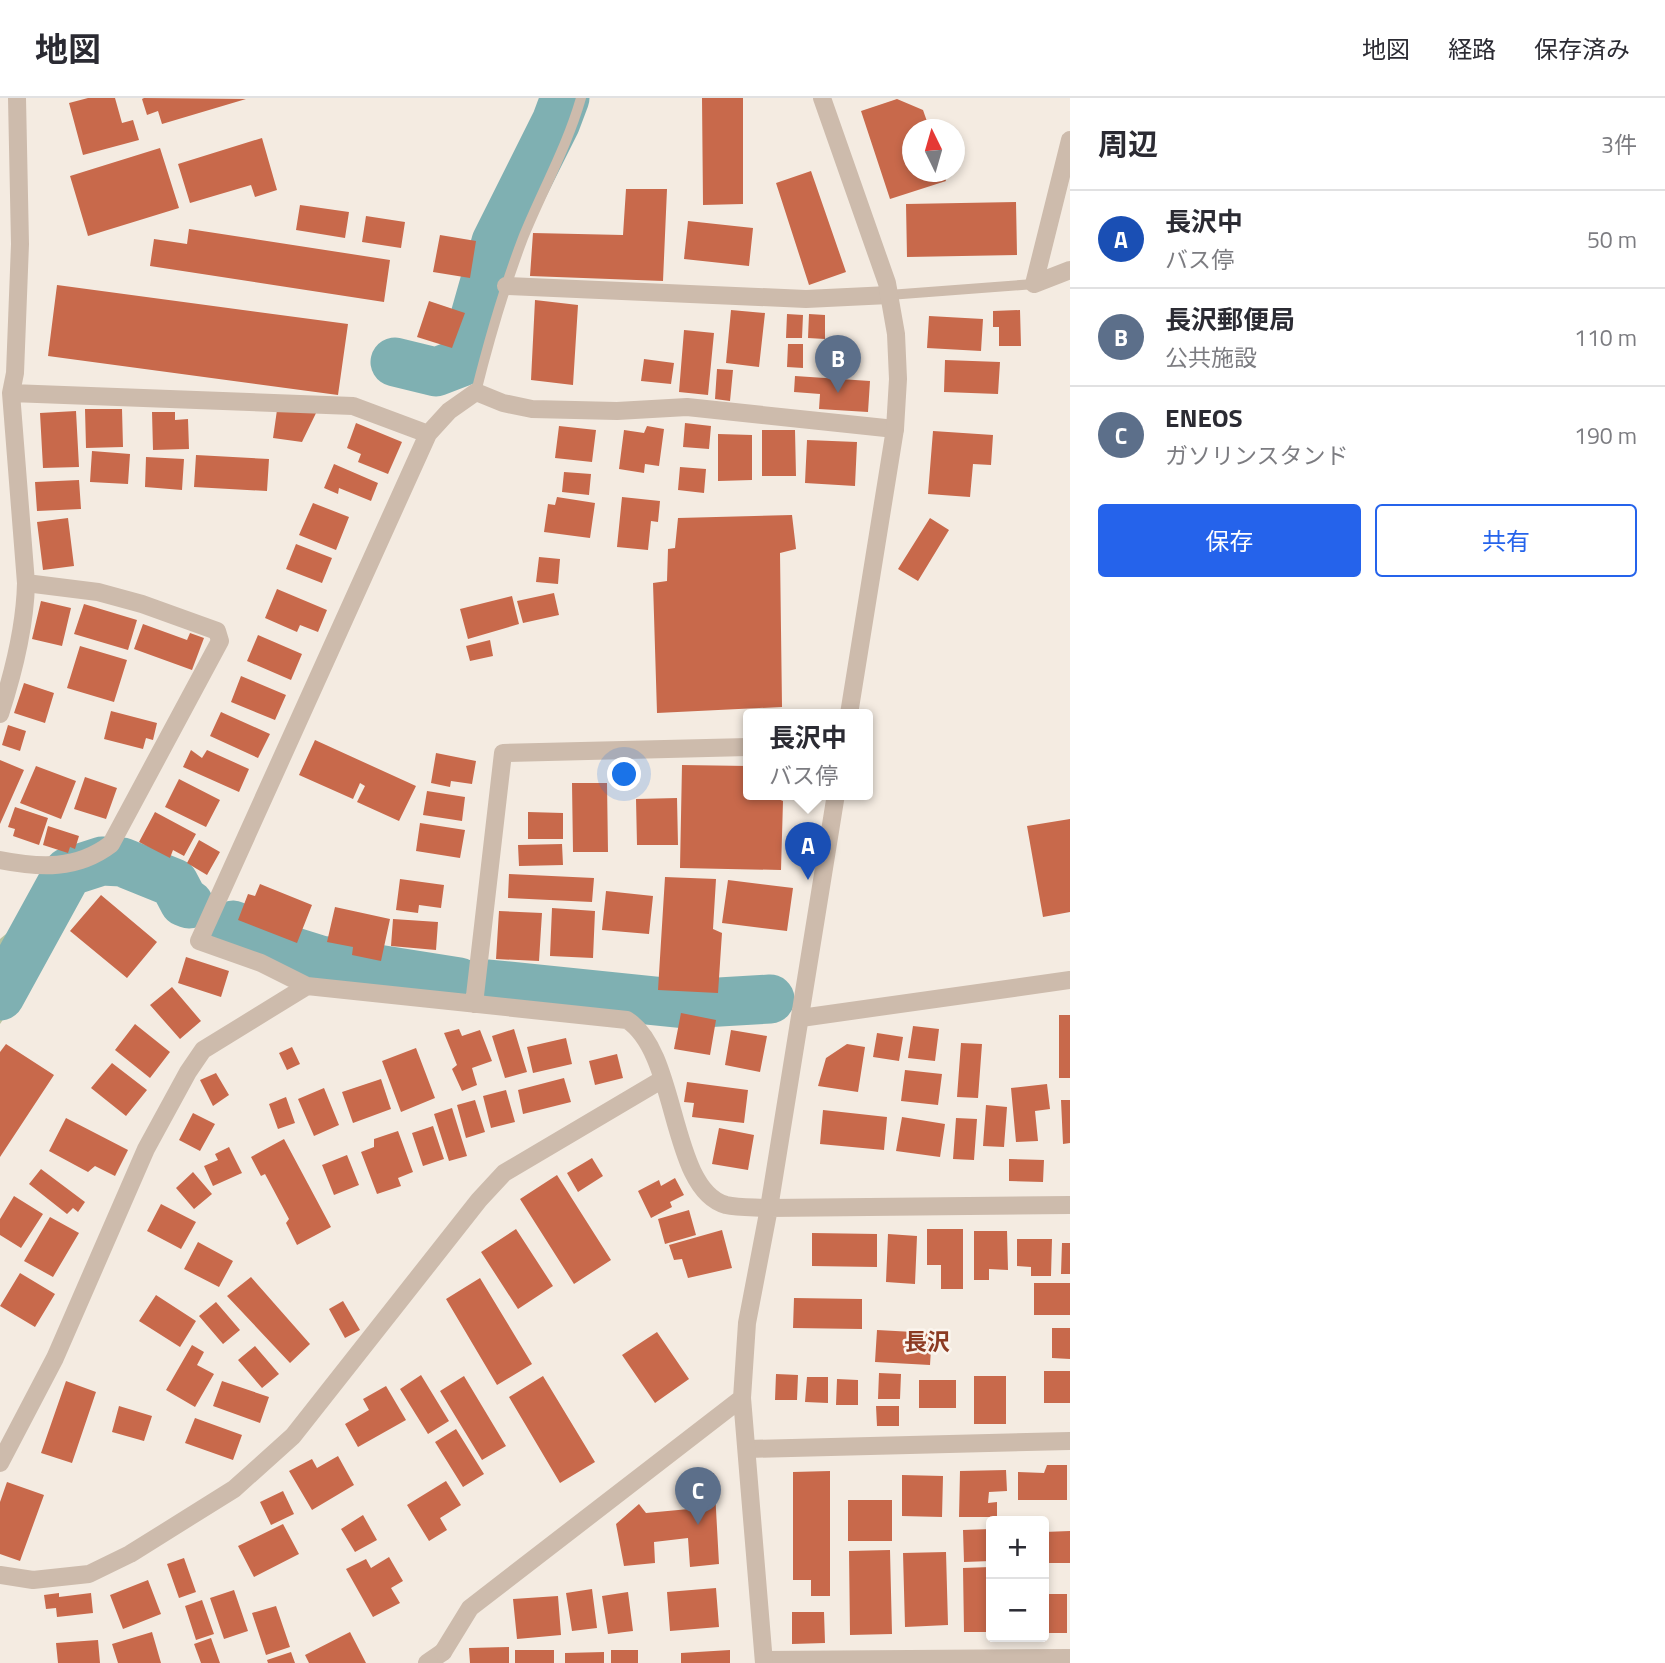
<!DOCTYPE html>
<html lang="ja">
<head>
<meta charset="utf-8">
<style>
	:root { --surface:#fff; --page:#f7f7f7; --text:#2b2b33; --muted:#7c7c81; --line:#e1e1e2; --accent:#2563eb }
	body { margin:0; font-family:"Titillium Web","Noto Sans JP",sans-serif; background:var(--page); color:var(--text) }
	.controls { position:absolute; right:21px; bottom:21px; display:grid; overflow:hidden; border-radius:7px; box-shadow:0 4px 10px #0003 }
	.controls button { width:63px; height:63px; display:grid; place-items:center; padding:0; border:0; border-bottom:2px solid var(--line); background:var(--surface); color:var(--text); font:35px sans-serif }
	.compass { position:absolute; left:902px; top:21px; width:63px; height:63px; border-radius:50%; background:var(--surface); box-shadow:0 4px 10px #0003; rotate:355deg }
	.you { position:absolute; left:625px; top:677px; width:24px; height:24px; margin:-18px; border:5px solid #fff; border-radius:50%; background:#1a73e8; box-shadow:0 0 0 10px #1a73e833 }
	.badge { display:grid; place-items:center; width:46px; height:46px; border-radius:50%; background:var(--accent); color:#fff; font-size:23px; font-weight:700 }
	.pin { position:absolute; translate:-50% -58px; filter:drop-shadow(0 2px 4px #0008) }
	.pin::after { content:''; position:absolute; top:37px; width:24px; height:21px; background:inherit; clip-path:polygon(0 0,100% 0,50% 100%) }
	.popup { position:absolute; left:743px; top:611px; width:130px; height:91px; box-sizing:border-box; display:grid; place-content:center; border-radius:7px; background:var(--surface); filter:drop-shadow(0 2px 5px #0005); font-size:23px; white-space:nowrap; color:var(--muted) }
	.popup b { font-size:26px; color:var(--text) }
	.popup::after { content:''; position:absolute; left:50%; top:100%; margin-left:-14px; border:14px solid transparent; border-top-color:var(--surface) }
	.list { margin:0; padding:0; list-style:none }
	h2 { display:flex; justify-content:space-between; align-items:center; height:91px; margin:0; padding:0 28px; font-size:30px }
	h2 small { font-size:23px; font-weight:400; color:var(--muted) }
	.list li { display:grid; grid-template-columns:46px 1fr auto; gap:21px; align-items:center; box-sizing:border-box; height:98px; padding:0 28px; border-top:2px solid var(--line) }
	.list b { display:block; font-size:26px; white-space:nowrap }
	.list p { margin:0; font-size:23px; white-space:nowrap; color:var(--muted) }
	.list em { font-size:23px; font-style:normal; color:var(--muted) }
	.actions { display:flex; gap:14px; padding:21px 28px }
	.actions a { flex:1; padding:16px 0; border:2px solid var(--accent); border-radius:7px; text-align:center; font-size:24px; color:var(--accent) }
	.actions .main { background:var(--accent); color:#fff }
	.map { position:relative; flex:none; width:1070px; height:1565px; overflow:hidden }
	header { display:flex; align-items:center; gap:42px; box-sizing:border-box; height:98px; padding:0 35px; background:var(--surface); border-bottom:2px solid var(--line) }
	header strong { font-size:33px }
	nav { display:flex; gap:38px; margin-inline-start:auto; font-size:24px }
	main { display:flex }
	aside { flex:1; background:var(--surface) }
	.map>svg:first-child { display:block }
</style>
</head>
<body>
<header>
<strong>地図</strong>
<nav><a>地図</a><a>経路</a><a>保存済み</a></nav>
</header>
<main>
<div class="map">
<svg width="1070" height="1565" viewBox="0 0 1070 1565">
	<rect width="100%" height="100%" fill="#f4ebe1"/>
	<path fill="#b8c4a0" d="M58,793L77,800L27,887L0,926V841Z"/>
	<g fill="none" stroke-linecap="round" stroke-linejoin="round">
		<path stroke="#7fb0b2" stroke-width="49" d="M395,264L436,274L462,264L496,144L556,24L565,0
			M233,827L288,852L320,862L459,884
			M489,886L685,906L770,901
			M0,898L68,774L102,763L122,764L174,785L184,804L189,806"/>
	</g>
	<path fill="#c8694b" d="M88,0H115L122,25L133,22L139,42L83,57L69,5Z
		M702,0H743V106L703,107Z
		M142,1L144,0L246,1L162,26L158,13L147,17Z
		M897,1L923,12L930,32H912V74H943L946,83L890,101L861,13Z
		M262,40L277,92L255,99L251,87L190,105L178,66Z
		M160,50L179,110L88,138L70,78Z
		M811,73L846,174L809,187L776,85Z
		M626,91H667L663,183L530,178L533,135L623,137Z
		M1016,104L1017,157L907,159L906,106Z
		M300,107L349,114L345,140L296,132Z
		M366,118L405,124L401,150L362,144Z
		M688,123L753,130L749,168L684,161Z
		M189,131L390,162L384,204L150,168L154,141L187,146Z
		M440,137L476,143L470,180L433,174Z
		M57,187L348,226L338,297L48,258Z
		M535,202L578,207L573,287L531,282Z
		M429,203L465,215L452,250L417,239Z
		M731,212L765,215L759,269L726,265Z
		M1020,212L1021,248H999V229H993V213Z
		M787,216L803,217L802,240H786Z
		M809,216L825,217V241L808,240Z
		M929,218L983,221L981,253L927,250Z
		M684,232L714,235L708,297L679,294Z
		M788,246H803V270L787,269Z
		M644,261L674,265L671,286L641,283Z
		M945,262L1000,264L998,296L944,294Z
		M717,271L733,272L730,303L715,301Z
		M795,278L870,283L868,314L819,311L820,296L794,294Z
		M85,311H122L123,349L86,350Z
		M277,312L317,313L302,344L273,340Z
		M76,313L79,369L43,370L40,315Z
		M152,314H175V322L188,321L189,351L153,352Z
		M356,325L402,344L388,376L358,364L361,356L347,350Z
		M685,325L711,328L709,351L683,349Z
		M559,328L596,332L592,364L555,360Z
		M647,328L664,331L659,368L645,366L644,375L619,371L624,332L644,335Z
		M762,332H795L796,378H762Z
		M933,333L993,337L991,367L973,366L970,399L928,396Z
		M718,336L752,337V382L718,383Z
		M807,342L857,344L855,388L805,385Z
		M92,353L130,356L128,386L90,384Z
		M196,357L269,361L267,393L194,389Z
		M146,359L184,361L182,392L145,389Z
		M334,366L378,385L371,403L339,390L338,396L324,390Z
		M680,369L706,371L704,395L678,392Z
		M564,374L591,376L589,397L562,394Z
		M79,382L81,411L37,413L35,384Z
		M557,399L595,405L590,440L544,434L548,406L555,407Z
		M622,399L660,403L658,424L651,423L648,452L617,449Z
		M313,405L349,419L336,452L299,437Z
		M792,417L796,451L780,455L782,609L657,615L653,485L667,483L668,451L675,450L678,420Z
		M68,420L74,468L43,472L37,424Z
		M930,420L949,432L918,483L898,471Z
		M296,446L332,460L322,485L286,471Z
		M539,459L560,461L558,486L536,484Z
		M277,491L327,512L318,534L300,527L297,534L265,520Z
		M554,495L559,517L523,525L517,503Z
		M512,498L519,526L468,541L460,511Z
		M41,503L71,510L62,548L32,541Z
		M84,506L137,522L128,552L74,536Z
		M143,526L187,542L190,535L204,540L192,572L134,551Z
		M258,537L302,556L291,582L247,563Z
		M490,542L493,558L470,563L466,548Z
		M80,548L127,562L114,604L67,590Z
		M241,578L286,597L275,622L231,604Z
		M24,585L54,595L45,625L14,615Z
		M111,613L157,625L153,642L146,640L143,651L104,641Z
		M221,614L270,636L258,660L210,638Z
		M8,627L26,633L20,653L2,647Z
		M315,642L416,688L399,723L357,704L365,688L360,685L353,701L299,677Z
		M191,652L202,660L207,652L249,671L239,694L183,669Z
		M436,655L476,663L472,686L451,683L450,689L431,685Z
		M0,662L24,672L0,726Z
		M682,667L748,668V696H766L783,703L781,772L680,770Z
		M36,668L76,683L61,721L20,705Z
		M85,679L117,690L106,721L74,711Z
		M179,681L220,702L206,729L165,709Z
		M572,685H607L608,754H573Z
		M427,693L465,699L462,723L423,717Z
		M677,700L678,747H637L636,701Z
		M15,709L48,720L39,747L13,738L15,731L8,729Z
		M155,714L196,736L184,758L173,752L170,760L139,744Z
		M528,714L563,715V741H528Z
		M1070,721V814L1043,819L1027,728Z
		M420,725L465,732L460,760L416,753Z
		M48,728L79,738L75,751L70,749L68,755L43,747Z
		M199,742L220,754L207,777L187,765Z
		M562,746L563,767L519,768L518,747Z
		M509,776L594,780L592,804L508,800Z
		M665,779L716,781L713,831L722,835L718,895L658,892Z
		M400,781L444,787L441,810L419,807L418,815L396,812Z
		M728,782L793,790L787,833L722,825Z
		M260,786L312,807L297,845L238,822L248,796L255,798Z
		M606,793L653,798L649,836L602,832Z
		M101,797L157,844L127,880L70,833Z
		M335,809L390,821L381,863L352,857L353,849L327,844Z
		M552,810L595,813L593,860L550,858Z
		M499,813L542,815L539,863L496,861Z
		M393,821L438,824L436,852L391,848Z
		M186,859L229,873L221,899L178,885Z
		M172,889L201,923L180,941L150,907Z
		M681,915L716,922L710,957L674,951Z
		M1059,917H1070V980H1059Z
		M135,926L170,954L150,980L115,952Z
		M913,928L939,931L935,963L908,960Z
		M459,931L462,938L480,932L492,963L472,970L477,987L462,993L452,971L457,967L444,935Z
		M514,931L527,974L505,980L492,938Z
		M731,932L767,938L760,974L725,967Z
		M877,935L903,939L899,963L873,959Z
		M566,940L572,966L533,975L527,949Z
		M961,945L982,946L978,1000L957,999Z
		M6,946L54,977L0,1059V954Z
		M847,946L865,949L858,994L818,988L826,960Z
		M292,949L300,966L287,972L279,955Z
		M416,950L435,1000L401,1014L382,963Z
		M617,956L623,980L595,987L589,963Z
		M112,965L147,992L126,1018L91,990Z
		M905,972L942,976L938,1007L901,1003Z
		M216,975L229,997L213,1008L200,982Z
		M564,980L571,1004L523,1016L518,992Z
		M381,981L391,1011L353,1025L342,994Z
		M687,984L748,992L744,1025L692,1019L694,1005L684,1004Z
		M1047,986L1050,1011L1035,1013L1038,1043L1016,1044L1011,990Z
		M324,990L339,1027L314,1038L298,1001Z
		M506,992L515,1024L491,1030L483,998Z
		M286,999L295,1025L278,1031L269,1006Z
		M475,1002L485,1034L466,1040L457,1007Z
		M1061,1002H1070V1045L1063,1046Z
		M986,1007L1007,1009L1004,1049L983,1048Z
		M452,1010L467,1058L449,1063L434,1016Z
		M823,1012L887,1019L884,1052L820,1046Z
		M193,1015L215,1026L200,1053L179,1042Z
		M902,1019L945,1026L940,1059L896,1053Z
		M66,1020L128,1052L115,1078L95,1068L88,1074L49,1053Z
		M956,1020L977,1021L974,1062L953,1061Z
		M433,1028L444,1061L423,1068L412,1035Z
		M719,1030L754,1037L748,1072L712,1066Z
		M398,1033L413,1074L398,1080L401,1088L377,1096L361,1054L374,1049V1041Z
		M284,1041L331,1129L297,1147L286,1125L289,1121L265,1076L261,1078L251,1059Z
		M229,1049L242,1075L213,1088L204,1068L218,1062L215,1056Z
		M347,1057L359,1087L334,1097L322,1067Z
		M592,1060L603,1078L578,1094L567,1075Z
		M1009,1061L1044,1062L1043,1084L1009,1083Z
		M41,1071L85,1104L78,1114L73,1110L67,1116L29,1086Z
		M193,1074L212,1096L194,1111L176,1090Z
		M557,1077L611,1162L574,1186L520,1101Z
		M675,1080L684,1097L670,1104L672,1109L651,1120L638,1093L659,1082L661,1088Z
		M14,1098L43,1116L21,1150L0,1137V1121Z
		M161,1106L196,1124L181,1151L147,1133Z
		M689,1112L696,1137L665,1146L658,1121Z
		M50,1119L79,1135L53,1179L24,1163Z
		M516,1131L553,1188L518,1211L481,1154Z
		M927,1131H963V1191H941V1167H927Z
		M722,1132L732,1170L688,1180L682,1161L674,1162L669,1147Z
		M974,1133H1007L1008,1172L989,1171V1182H974Z
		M812,1135L877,1136V1169L812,1168Z
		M888,1136L917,1138L915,1186L886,1184Z
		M1017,1141H1052L1051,1178H1031V1169L1017,1168Z
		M198,1144L233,1163L219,1189L184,1171Z
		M1062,1145H1070V1176H1061Z
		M20,1175L55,1196L35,1229L0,1208Z
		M251,1179L310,1246L290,1265L227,1198Z
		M480,1180L532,1266L497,1287L446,1201Z
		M1034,1185H1070V1217H1034Z
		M156,1197L196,1223L180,1249L139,1223Z
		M794,1200L862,1201V1231L793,1230Z
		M343,1203L360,1232L345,1240L329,1211Z
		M216,1204L240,1232L223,1246L199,1218Z
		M1052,1230H1070V1261L1052,1260Z
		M877,1232L932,1235L930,1267L875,1264Z
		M657,1234L689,1281L655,1305L622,1257Z
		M192,1247L204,1254L197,1267L214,1276L195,1309L166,1292Z
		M255,1248L279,1276L262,1290L238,1262Z
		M1044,1273H1070V1305H1044Z
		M879,1275L901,1276L900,1301H878Z
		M776,1276L798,1277L797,1302H775Z
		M421,1277L449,1323L428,1336L400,1291Z
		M464,1278L506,1348L482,1362L440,1293Z
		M543,1278L595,1364L560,1385L509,1299Z
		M974,1278H1006V1326H974Z
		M807,1279H828V1305L805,1304Z
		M837,1281L858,1282V1307H836Z
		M919,1282H956V1310H919Z
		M66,1283L96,1294L72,1365L41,1355Z
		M222,1283L269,1299L260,1325L213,1308Z
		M386,1288L406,1322L358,1349L345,1326L369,1312L363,1301Z
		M119,1308L152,1318L144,1343L112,1334Z
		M876,1308H899V1328H877Z
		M195,1320L242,1337L233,1362L185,1345Z
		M456,1331L484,1376L463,1389L435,1344Z
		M338,1358L354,1387L312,1412L289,1373L312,1361L317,1370Z
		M1047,1367H1067V1402H1018V1374L1044,1375Z
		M1006,1372L1007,1393L989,1394L988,1405L997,1404V1419H959L960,1373Z
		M830,1373V1498H811V1482H793V1374Z
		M714,1375L719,1466L690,1469L688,1440L654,1444L655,1465L624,1468L616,1426L639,1406L646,1415L689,1411L686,1377Z
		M902,1377L943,1378L942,1419L902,1418Z
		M446,1383L461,1407L440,1420L447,1432L429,1443L407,1407Z
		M7,1384L44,1397L20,1463L0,1456V1404Z
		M283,1393L294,1416L271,1427L260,1404Z
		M848,1402H892V1443H848Z
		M363,1417L377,1442L355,1454L341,1431Z
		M283,1426L299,1456L254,1479L238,1448Z
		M991,1431V1463L964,1464L963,1432Z
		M1070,1433V1465H1044V1434Z
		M890,1452L892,1536L850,1537L849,1453Z
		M946,1454L948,1527L905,1529L903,1455Z
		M389,1459L403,1483L391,1490L400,1505L373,1519L346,1471L366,1461L371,1470Z
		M184,1460L196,1494L179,1500L167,1466Z
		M991,1469V1534H964L963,1470Z
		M148,1482L161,1516L123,1531L110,1497Z
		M716,1490L719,1529L670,1533L667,1494Z
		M592,1491L597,1530L572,1533L566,1495Z
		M234,1492L248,1533L224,1541L210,1500Z
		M628,1494L633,1533L608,1536L602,1498Z
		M59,1495V1499L91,1495L93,1515L57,1519L56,1510L46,1511L44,1497Z
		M1044,1496H1067V1535H1044Z
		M558,1498L561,1537L517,1541L513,1501Z
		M202,1502L214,1536L196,1542L185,1508Z
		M276,1508L290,1549L266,1557L252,1515Z
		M792,1514H824L825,1545L792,1546Z
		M152,1534L161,1565H118L112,1546Z
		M350,1534L366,1565H309L305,1557Z
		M211,1540L220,1565H201L194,1546Z
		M98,1542L100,1565H58L56,1545Z
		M509,1549V1565H470L469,1550Z
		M515,1552H554V1565H515Z
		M611,1552H638V1565H611Z
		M730,1552V1565H681V1555Z
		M291,1554L295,1565H268L267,1562Z
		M604,1554V1565H565V1555Z"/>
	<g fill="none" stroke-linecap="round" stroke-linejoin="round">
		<path stroke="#cdbbac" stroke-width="10" d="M889,197L1034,186
			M476,294C489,242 504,190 523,140C542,93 567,49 581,0"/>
		<path stroke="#cdbbac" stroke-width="18" d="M1034,186L1070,42
			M1034,186L1070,172
			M506,188L806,201L889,197
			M11,295L353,308L428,336
			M0,616C14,573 25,530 26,485L11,295L15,275L20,146L17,0
			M0,762C40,770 77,772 111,746L220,543L217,533L142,506L98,494L26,485
			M474,906L503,655L748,649
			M769,1110C756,1109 739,1110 726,1107C669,1091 679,955 627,922L307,888L261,865L199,843L428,336L449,313L476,294L503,305L532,311L617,313L687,309L895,331
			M747,1351L1070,1343
			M0,1365L55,1260L146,1051L188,974L203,952L307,888
			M0,1477L33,1482L89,1476L130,1456L234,1391L293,1338L479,1102L504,1075L663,981
			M764,1562L1070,1560
			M427,1565L443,1554"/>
		<path stroke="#cdbbac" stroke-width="18" d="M822,0L887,185L896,236L898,281L895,331L849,616
			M801,920L1070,882
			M769,1110L1070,1107
			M443,1554L470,1510L742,1300
			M764,1565L742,1300L747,1225L769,1110L836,696"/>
	</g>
	<g text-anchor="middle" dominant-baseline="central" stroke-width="5" stroke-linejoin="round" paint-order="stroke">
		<g font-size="23" font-weight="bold" fill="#8c3b22" stroke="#fbf5ee">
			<text x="927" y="1243">長沢</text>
		</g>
	</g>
</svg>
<div class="controls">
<button>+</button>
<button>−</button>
</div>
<svg class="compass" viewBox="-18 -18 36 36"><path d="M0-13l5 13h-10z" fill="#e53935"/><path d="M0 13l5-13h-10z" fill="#7c7c81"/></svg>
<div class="you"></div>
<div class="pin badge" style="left:808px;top:782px;background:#1a4fb4">A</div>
<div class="popup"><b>長沢中</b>バス停</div>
<div class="pin badge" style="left:838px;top:295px;background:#5c6f8a">B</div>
<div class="pin badge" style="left:698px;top:1427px;background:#5c6f8a">C</div>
</div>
<aside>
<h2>周辺<small>3件</small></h2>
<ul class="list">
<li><span class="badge" style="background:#1a4fb4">A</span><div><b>長沢中</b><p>バス停</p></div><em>50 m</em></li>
<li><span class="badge" style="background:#5c6f8a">B</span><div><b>長沢郵便局</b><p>公共施設</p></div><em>110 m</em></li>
<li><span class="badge" style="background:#5c6f8a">C</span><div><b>ENEOS</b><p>ガソリンスタンド</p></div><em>190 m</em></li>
</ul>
<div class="actions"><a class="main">保存</a><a>共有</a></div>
</aside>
</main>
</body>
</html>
